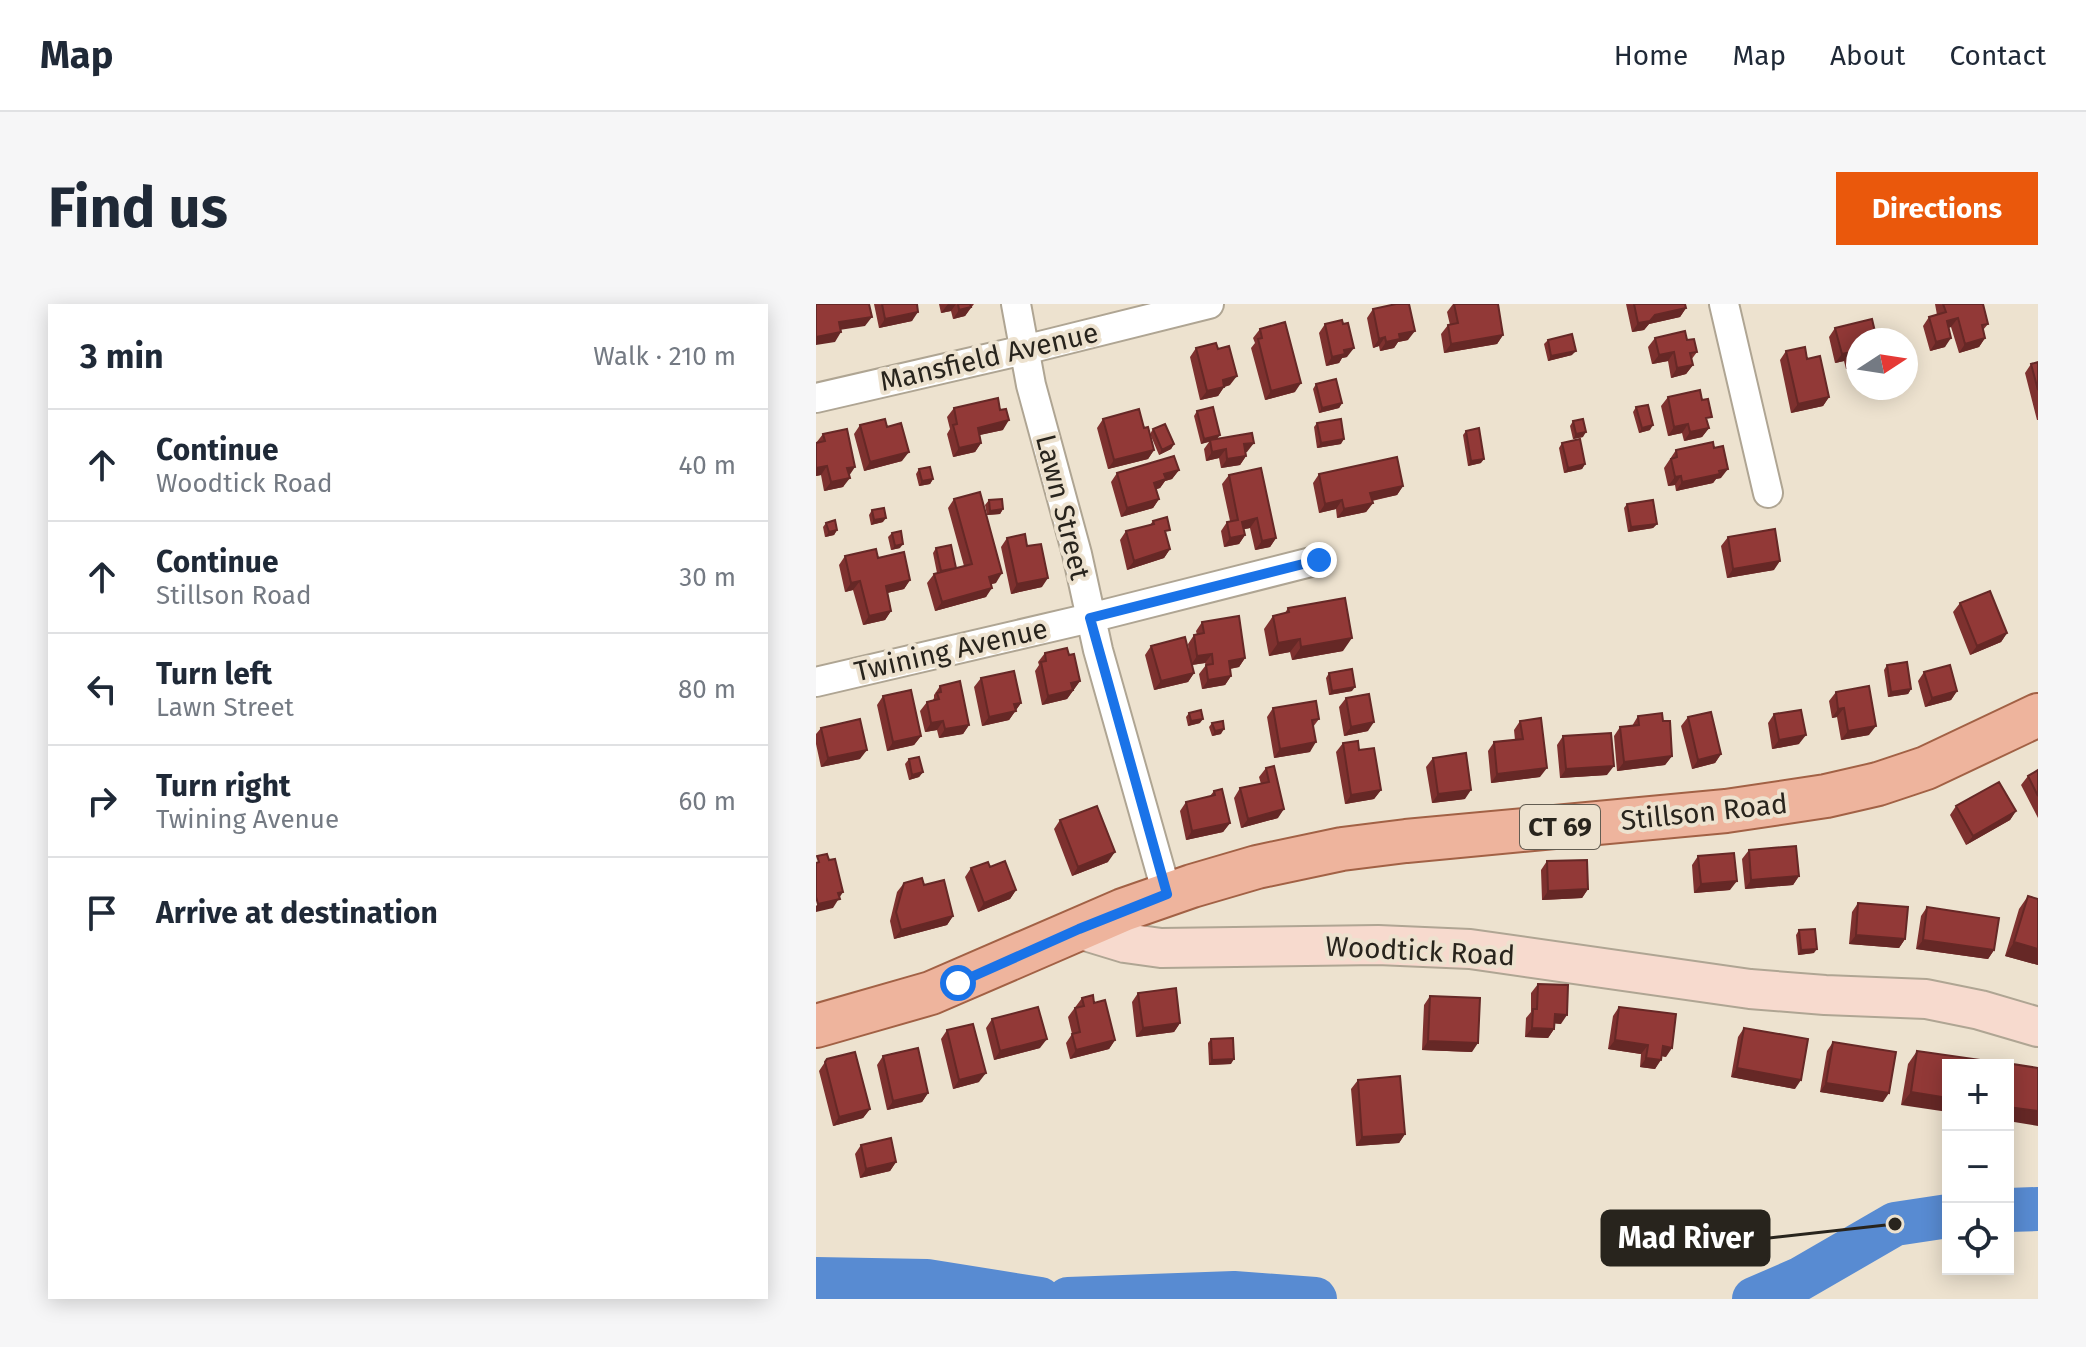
<!DOCTYPE html>
<html lang="en">
<head>
<meta charset="utf-8">
<style>
	:root { --surface:#fff; --page:#f6f6f7; --text:#1f2937; --muted:#747a83; --line:#e0e1e3; --accent:#ea580c }
	body { margin:0; font-family:"Fira Sans",sans-serif; background:var(--page); color:var(--text) }
	.controls { position:absolute; right:24px; bottom:24px; display:grid; overflow:hidden; border-radius:0px; box-shadow:0 4px 20px #0003 }
	.controls button { width:72px; height:72px; display:grid; place-items:center; padding:0; border:0; border-bottom:2px solid var(--line); background:var(--surface); color:var(--text); font:40px sans-serif }
	.compass { position:absolute; left:1030px; top:24px; width:72px; height:72px; border-radius:50%; background:var(--surface); box-shadow:0 4px 20px #0003; rotate:78deg }
	.stop { position:absolute; width:24px; height:24px; margin:-18px; border:6px solid #1a73e8; border-radius:50%; background:#fff }
	.stop.end { background:#1a73e8; border-color:#fff; box-shadow:0 2px 8px #0008 }
	.list { margin:0; padding:0; list-style:none }
	h2 { display:flex; justify-content:space-between; align-items:center; height:104px; margin:0; padding:0 32px; font-size:34px }
	h2 small { font-size:26px; font-weight:400; color:var(--muted) }
	.list li { display:grid; grid-template-columns:52px 1fr auto; gap:24px; align-items:center; box-sizing:border-box; height:112px; padding:0 32px; border-top:2px solid var(--line) }
	.list b { display:block; font-size:30px; white-space:nowrap }
	.list p { margin:0; font-size:26px; white-space:nowrap; color:var(--muted) }
	.list em { font-size:26px; font-style:normal; color:var(--muted) }
	.icon { flex:none; width:44px; height:44px; fill:none; stroke:currentColor; stroke-width:2; stroke-linecap:round; stroke-linejoin:round }
	.map { position:relative; flex:none; width:1222px; height:995px; overflow:hidden; border-radius:0px }
	header { display:flex; align-items:center; gap:48px; box-sizing:border-box; height:112px; padding:0 40px; background:var(--surface); border-bottom:2px solid var(--line) }
	header strong { font-size:38px }
	nav { display:flex; gap:44px; margin-inline-start:auto; font-size:28px }
	.intro { display:flex; align-items:center; justify-content:space-between; box-sizing:border-box; height:192px; padding:0 48px }
	h1 { margin:0; font-size:56px }
	.button { padding:20px 36px; border-radius:0px; background:var(--accent); color:#fff; font-size:28px; font-weight:700 }
	main { display:flex; gap:48px; padding:0 48px }
	aside { flex:1; background:var(--surface); border-radius:0px; box-shadow:0 4px 20px #0003 }
	.map>svg:first-child { display:block }
</style>
</head>
<body>
<header>
<strong>Map</strong>
<nav><a>Home</a><a>Map</a><a>About</a><a>Contact</a></nav>
</header>
<div class="intro"><h1>Find us</h1><a class="button">Directions</a></div>
<main>
<aside>
<h2>3 min<small>Walk · 210 m</small></h2>
<ul class="list">
<li><svg class="icon" aria-label="ahead" viewBox="0 0 24 24"><path d="M12 20V5M6 11l6-6 6 6"/></svg><div><b>Continue</b><p>Woodtick Road</p></div><em>40 m</em></li>
<li><svg class="icon" aria-label="ahead" viewBox="0 0 24 24"><path d="M12 20V5M6 11l6-6 6 6"/></svg><div><b>Continue</b><p>Stillson Road</p></div><em>30 m</em></li>
<li><svg class="icon" aria-label="left" viewBox="0 0 24 24"><path d="M17 20v-9H6M10 6l-5 5 5 5"/></svg><div><b>Turn left</b><p>Lawn Street</p></div><em>80 m</em></li>
<li><svg class="icon" aria-label="right" viewBox="0 0 24 24"><path d="M7 20v-9h11M14 6l5 5-5 5"/></svg><div><b>Turn right</b><p>Twining Avenue</p></div><em>60 m</em></li>
<li><svg class="icon" aria-label="arrive" viewBox="0 0 24 24"><path d="M6 21V4h12l-3 4 3 4H6"/></svg><div><b>Arrive at destination</b></div></li>
</ul>
</aside>
<div class="map">
<svg width="1222" height="995" viewBox="0 0 1222 995">
	<rect width="100%" height="100%" fill="#ede2cf"/>
	<g fill="none" stroke-linecap="round" stroke-linejoin="round">
		<path stroke="#588bd2" stroke-width="44" d="M1192,906L1222,905
			M0,975L111,977L224,995
			M252,995L418,989L499,995
			M938,995L984,975L1079,920L1132,912"/>
		<g stroke="#afa593" stroke-width="32">
			<path id="minor" d="M200,0L215,81L261,250L282,346L351,590
				M908,0L952,189
				M0,94L208,46L393,0
				M0,378L274,314L503,256"/>
		</g>
		<g stroke="#afa593" stroke-width="42">
			<path id="secondary" d="M263,625L309,639L345,644L562,641L654,645L934,685L1009,691L1110,695L1164,706L1222,723"/>
		</g>
		<g stroke="#a26145" stroke-width="46">
			<path id="primary" d="M0,722L115,689L307,606L376,582L441,563L526,545L590,537L910,507L1010,492L1062,480L1110,464L1222,411"/>
		</g>
		<use href="#minor" stroke="#fff" stroke-width="28"/>
		<use href="#secondary" stroke="#f7dace" stroke-width="38"/>
		<use href="#primary" stroke="#eeb49d" stroke-width="42"/>
	</g>
	<path fill="#7e312f" d="M58,0H101L96,17L63,24Z
		M123,0H158L149,12L137,15L135,7L125,9Z
		M637,0H682L687,31L681,40L628,49L625,30L632,21H634L631,8Z
		M810,0H869L870,4L864,13L833,20L828,26L816,28Z
		M1119,0H1167L1172,20L1167,26L1169,34L1163,43L1143,49L1135,23L1132,24L1129,43L1114,47L1107,22L1113,13L1121,11Z
		M557,5L592,36L582,38L578,44L564,47L563,42L557,44L551,14Z
		M509,20L531,53L526,54L523,59L510,62L503,29Z
		M1019,24L1042,36V59L1039,62L1030,65L1028,57L1019,59L1013,33Z
		M444,25L479,88L449,96L435,44L439,39L437,34Z
		M839,34L871,36L881,48L875,56L877,61L870,70L855,74L852,57L836,60L832,43Z
		M732,36L756,51L732,57L728,40Z
		M380,44L414,81L408,83L402,92L384,96L374,53Z
		M970,47L991,55L1013,93L1007,102L975,109L964,56Z
		M1222,58V116H1221L1209,69L1215,60Z
		M500,80L526,99L523,104L503,109L497,85Z
		M852,93L892,120L893,124L886,133L868,137L866,129L852,132L845,102Z
		M820,103L834,126L823,129L817,108Z
		M138,104L187,126L163,131L165,139L159,148L137,153L131,130L134,125L131,113Z
		M381,107L402,135L431,148H429L430,152L424,161L405,164L403,154L390,157L388,145L393,138L385,140L378,112Z
		M287,115L328,124L334,130L337,125L358,140L355,145L343,151L335,132L338,146L332,155L292,165L281,124Z
		M757,117L767,133L757,135L754,122Z
		M501,119L525,140L501,144L498,123Z
		M44,121L71,123L86,157L48,167L38,130Z
		M650,127L665,159L652,162L647,131Z
		M7,130L33,172L27,183L8,187L5,171L0,172V139Z
		M746,139L769,160L766,165L748,169L743,144Z
		M860,146L905,174L900,175L897,179L860,187L859,181L852,182L848,164Z
		M103,165L117,175L114,180L103,182L100,170Z
		M363,166L356,175L349,177L344,184L340,185L343,195L337,204L305,213L295,178L301,169Z
		M503,170L587,182L581,191L556,197L557,199L550,208L521,214L520,205L503,209L497,179Z
		M413,171L460,234L454,243L439,246L434,224L428,225L429,231L423,240L408,243L405,227L411,218L414,217L406,180Z
		M138,195L180,279L175,280L170,293L119,307L111,279L118,270L121,269L117,249L120,244L140,264L148,262L132,204Z
		M173,196L187,205L184,210L171,211L169,201Z
		M811,200L841,220L837,224L812,228L808,204Z
		M56,206L67,218L55,221L53,211Z
		M337,217L350,231L354,245L348,254L311,266L304,236L310,227L334,221Z
		M10,219L21,226L18,231L9,233L7,223Z
		M76,229L84,244L75,246L72,233Z
		M912,233L958,266L911,274L905,242Z
		M191,234L211,242L226,283L195,290L185,243Z
		M29,252L62,254L94,276L88,285L71,289L75,307L69,316L47,321L37,286L29,288L23,261Z
		M1144,299L1191,329L1185,338L1154,351L1137,308Z
		M472,304L527,347L476,356L474,348L453,352L448,325L457,312L469,309Z
		M386,318L429,354L423,363L414,365L415,372L409,381L386,385L383,370L390,361L389,359L376,361L378,369L372,378L338,386L329,351L335,342L373,350L372,340L378,331H381L380,327Z
		M229,349L253,351L264,377L251,395L226,401L219,367L223,361L222,358Z
		M1071,361L1095,385L1092,390L1072,393L1068,366Z
		M1108,368L1141,387L1135,396L1109,403L1102,377Z
		M513,369L536,387L513,391L510,374Z
		M165,374L205,399L193,416L166,422L158,383Z
		M124,382L153,421L147,430L123,434L121,426L109,428L104,407L111,398L117,396L118,394V391Z
		M1020,388L1053,431L1025,436L1021,413L1016,414L1013,397Z
		M67,392L105,432L98,441L71,447L61,401Z
		M530,394L552,427L528,432L523,403Z
		M457,404L503,415L497,423L494,448L458,454L451,413Z
		M373,409L384,419L372,422L370,413Z
		M958,410L983,440L956,445L952,419Z
		M822,412L847,417L856,452L849,461L801,467L798,432L804,423L816,422Z
		M872,413L905,450L899,459L876,465L865,422Z
		M704,417L724,473L675,479L672,447L678,438L699,436L698,426Z
		M396,419L405,430L396,432L393,423Z
		M5,424L44,455L5,463L0,440V430Z
		M747,432L791,471L744,474L741,441Z
		M527,439L543,446L565,486L558,495L529,500L520,448Z
		M617,454L649,495L616,499L610,463Z
		M93,455L107,468L103,473L93,476L89,460Z
		M450,464L462,514L425,524L418,494L424,484L445,480L443,473Z
		M1222,466V514L1205,481L1212,472Z
		M398,487L414,519L407,528L370,536L364,507L370,498L394,492Z
		M1140,502L1200,507L1194,516L1150,541L1134,511Z
		M244,516L292,558L256,572L238,525Z
		M933,546L983,572L977,581L929,585L926,555Z
		M882,552L914,586L878,589L876,561Z
		M731,557L772,585L766,594L726,596L725,566Z
		M174,563L200,586L194,595L162,608L149,573L155,564Z
		M88,579L108,581L137,612L131,621L78,635L74,617L81,588Z
		M1212,592L1222,661L1189,652L1203,605Z
		M1042,599L1089,635L1083,644L1033,640L1036,608Z
		M1111,603L1178,646L1172,655L1100,645L1105,612Z
		M983,626L998,649L982,651L980,631Z
		M722,680L745,720L739,719L738,725L732,734L709,733L710,714L715,708V689Z
		M322,689L364,719L358,728L320,733L316,698Z
		M614,692L656,748L606,746L608,701Z
		M266,694L278,699L299,736L293,745L254,755L250,739L256,730L252,713Z
		M803,703L850,753L846,752L839,765L824,763L825,750L792,745L797,712Z
		M176,715L224,744L178,756L170,724Z
		M928,724L979,785L915,773L922,733Z
		M131,726L163,778L137,785L125,735Z
		M395,735L415,760L393,761L392,739Z
		M1017,738L1067,798L1004,788L1011,747Z
		M1101,747L1165,761L1085,801L1092,760Z
		M67,752L112,789L106,798L71,806L61,761Z
		M11,755L54,805L47,814L17,822L3,767Z
		M542,776L589,830L583,839L540,842L535,785Z
		M45,841L80,858L74,867L44,874L39,850Z"/>
	<path fill="#662826" d="M132,0H140L135,7L125,9Z
		M155,3L149,12L137,15L143,6Z
		M870,4L864,13L833,20L828,26L816,28L822,19L839,11Z
		M102,8L96,17L63,24L69,15Z
		M56,13L49,22L17,27L23,18Z
		M1142,14L1135,23L1124,26L1131,17Z
		M599,27L592,36L582,38L578,44L564,47L570,38L583,30Z
		M25,28L19,38L0,41V33Z
		M687,31L681,40L628,49L635,40Z
		M569,33L563,42L557,44L563,35Z
		M1135,34L1129,43L1114,47L1120,38Z
		M1169,34L1163,43L1143,49L1149,40Z
		M538,44L531,53L526,54L523,59L510,62L516,53L528,46Z
		M760,47L756,51L732,57L735,52Z
		M858,48L852,57L836,60L843,51Z
		M1035,48L1028,57L1019,59L1026,50Z
		M1042,52V59L1039,62L1030,65L1036,56Z
		M877,61L870,70L855,74L861,64Z
		M421,72L414,81L408,83L402,92L384,96L391,87L407,76Z
		M485,79L479,88L449,96L455,87Z
		M1013,93L1007,102L975,109L982,100Z
		M526,99L523,104L503,109L506,104Z
		M193,116L187,126L155,133L162,124Z
		M872,120L866,129L852,132L858,123Z
		M837,121L834,126L823,129L826,124Z
		M893,124L886,133L868,137L874,128Z
		M770,128L767,133L757,135L760,130Z
		M404,131L401,135L385,140L388,135Z
		M528,135L525,140L501,144L505,139Z
		M165,139L159,148L137,153L143,144Z
		M438,139L431,148L422,150L428,140Z
		M358,140L355,145L343,151L346,146Z
		M410,145L403,154L390,157L396,148Z
		M338,146L332,155L292,165L298,156Z
		M93,148L86,157L48,167L54,158Z
		M430,152L424,161L405,164L411,155Z
		M668,155L665,159L652,162L655,157Z
		M769,160L766,165L748,169L752,164Z
		M11,162L5,171L0,172V164Z
		M39,163L33,172L31,164Z
		M912,165L905,174L900,175L897,179L860,187L866,178Z
		M363,166L356,175L349,177L344,184L332,188L338,179L348,170Z
		M865,172L859,181L852,182L859,173Z
		M34,174L27,183L8,187L15,178Z
		M117,175L114,180L103,182L106,177Z
		M587,182L581,191L548,198L554,189Z
		M343,195L337,204L305,213L311,204Z
		M526,196L520,205L503,209L509,200Z
		M557,199L550,208L521,214L528,205Z
		M187,205L184,210L171,211L174,207Z
		M70,214L67,218L55,221L58,216Z
		M441,214L434,224L420,227L426,218Z
		M841,220L837,224L812,228L815,223Z
		M21,226L18,231L9,233L13,228Z
		M429,231L423,240L408,243L414,234Z
		M460,234L454,243L439,246L446,237Z
		M87,240L84,244L75,246L79,242Z
		M354,245L348,254L311,266L318,257Z
		M964,257L958,266L911,274L917,265Z
		M186,269L180,279L167,282L173,273Z
		M232,274L226,283L195,290L201,280Z
		M94,276L88,285L63,291L70,282Z
		M44,277L37,286L29,288L35,279Z
		M176,284L170,293L119,307L126,298Z
		M75,307L69,316L47,321L53,312Z
		M1191,329L1185,338L1154,351L1161,342Z
		M536,334L527,347L476,356L485,343Z
		M484,335L474,348L453,352L462,339Z
		M396,350L389,359L375,361L381,352Z
		M429,354L423,363L407,366L413,357Z
		M378,369L372,378L338,386L345,377Z
		M415,372L409,381L386,385L392,376Z
		M264,377L251,395L226,401L232,392L255,379Z
		M539,383L536,387L513,391L516,387Z
		M1095,385L1092,390L1072,393L1075,388Z
		M1141,387L1135,396L1109,403L1116,394Z
		M205,399L193,416L166,422L173,413L198,400Z
		M1028,404L1021,413L1016,414L1022,405Z
		M387,415L384,419L372,422L375,417Z
		M127,417L121,426L109,428L115,419Z
		M558,418L552,427L528,432L535,423Z
		M153,421L147,430L123,434L129,425Z
		M1060,422L1053,431L1025,436L1032,427Z
		M408,425L405,430L396,432L399,427Z
		M990,431L983,440L956,445L963,436Z
		M105,432L98,441L71,447L77,438Z
		M500,438L494,448L458,454L464,445Z
		M51,446L44,455L5,463L12,454Z
		M905,450L899,459L876,465L882,456Z
		M856,452L849,461L801,467L808,458Z
		M798,462L791,471L744,474L750,465Z
		M731,464L724,473L675,479L681,470Z
		M107,468L103,473L93,476L96,471Z
		M565,486L558,495L529,500L535,491Z
		M655,486L649,495L616,499L622,490Z
		M468,505L462,514L425,524L432,515Z
		M1200,507L1194,516L1150,541L1157,532Z
		M414,519L407,528L370,536L376,527Z
		M299,548L292,558L256,572L262,563Z
		M983,572L977,581L929,585L935,576Z
		M921,577L914,586L878,589L885,580Z
		M772,585L766,594L726,596L732,587Z
		M200,586L194,595L162,608L168,599Z
		M27,588L17,604L0,608V602L2,600L22,589Z
		M137,612L131,621L78,635L85,626Z
		M1040,631L1089,635L1083,644L1033,640Z
		M1107,636L1178,646L1172,655L1100,645Z
		M1198,638L1222,645V661L1189,652Z
		M1001,645L998,649L982,651L985,646Z
		M739,710L751,711L745,720L732,719Z
		M364,719L358,728L320,733L327,724Z
		M716,724L738,725L732,734L709,733Z
		M231,735L224,744L178,756L184,747Z
		M299,736L293,745L254,755L260,746Z
		M799,736L832,741L825,750L792,745Z
		M612,737L662,739L656,748L606,746Z
		M847,742L856,744L850,753L841,751Z
		M830,754L845,756L839,765L824,763Z
		M418,755L415,760L393,761L396,756Z
		M921,764L985,776L979,785L915,773Z
		M170,769L163,778L137,785L143,776Z
		M1010,779L1073,789L1067,798L1004,788Z
		M1095,788L1132,794V808L1085,801Z
		M112,789L106,798L71,806L77,797Z
		M1192,803L1222,807V822L1192,817Z
		M54,805L47,814L17,822L23,813Z
		M589,830L583,839L540,842L546,833Z
		M80,858L74,867L44,874L50,865Z"/>
	<path fill="#923937" stroke="#662826" stroke-width="2" d="M0,0H53L56,13L23,18L25,28L0,33Z
		M66,0H101L102,8L69,15Z
		M142,0H154L155,3L143,6Z
		M580,0H593L599,27L583,30L584,35L570,38L569,33L563,35L557,5Z
		M638,0H682L687,31L635,40L632,21L642,19Z
		M818,0H869L870,4L839,11L834,17L822,19Z
		M1127,0H1167L1172,20L1166,21L1169,34L1149,40L1142,14L1131,17L1135,34L1120,38L1113,13L1130,8Z
		M1056,15L1061,36H1042V54L1036,56L1035,48L1026,50L1019,24Z
		M526,16L527,20L532,19L538,44L528,46L529,50L516,53L509,20Z
		M469,18L485,79L455,87L442,35L446,34L444,25Z
		M869,27L871,36L878,35L881,48L874,49L877,61L861,64L858,48L843,51L839,34Z
		M756,30L760,47L735,52L732,36Z
		M400,39L402,45L413,42L421,72L407,76L408,83L391,87L380,44Z
		M989,43L991,55L1004,52L1013,93L982,100L970,47Z
		M1222,58V86L1215,60Z
		M520,75L526,99L506,104L500,80Z
		M884,86L886,96L892,95L896,113L890,114L893,124L874,128L872,120L858,123L852,93Z
		M182,94L184,106L190,105L193,116L162,124L165,139L143,144L137,121L141,120L138,104Z
		M832,101L837,121L826,124L820,103Z
		M397,103L404,131L388,135L381,107Z
		M323,105L328,124L332,123L338,146L298,156L287,115Z
		M69,115L71,123L85,119L93,148L54,158L44,121Z
		M525,115L528,135L505,139L501,119Z
		M767,115L770,128L760,130L757,117Z
		M349,120L358,140L346,146L337,125Z
		M663,124L668,155L655,157L650,127Z
		M31,125L39,163L31,164L34,174L15,178L11,162L0,164V139L9,137L7,130Z
		M436,129L438,139L428,140L430,152L411,155L410,145L396,148L394,136Z
		M764,135L769,160L752,164L746,139Z
		M897,138L898,144L907,142L912,165L903,167L904,170L866,178L865,172L859,173L855,155L861,153L860,146Z
		M358,152L363,166L348,170L350,175L338,179L343,195L311,204L301,169Z
		M581,153L587,182L554,189L557,199L528,205L526,196L509,200L503,170Z
		M114,163L117,175L106,177L103,165Z
		M445,164L460,234L446,237L441,214L426,218L429,231L414,234L411,218L422,216L413,171Z
		M164,188L186,269L173,273L176,284L126,298L118,270L156,260L138,195Z
		M186,195L187,205L174,207L173,196Z
		M837,196L841,220L815,223L811,200Z
		M68,204L70,214L58,216L56,206Z
		M351,213L354,226L349,227L354,245L318,257L310,227L338,220L337,217Z
		M19,216L21,226L13,228L10,219Z
		M959,225L964,257L917,265L912,233Z
		M85,227L87,240L79,242L76,229Z
		M209,230L211,242L225,240L232,274L201,280L191,234Z
		M135,241L140,264L125,267L120,244Z
		M60,245L62,254L88,248L94,276L70,282L75,307L53,312L44,277L35,279L29,252Z
		M1174,287L1191,329L1161,342L1144,299Z
		M529,294L536,334L485,343L484,335L462,339L457,312L473,308L472,304Z
		M423,312L429,354L413,357L415,372L392,376L390,361L397,360L396,350L381,352L378,331L388,329L386,318Z
		M369,333L378,369L345,377L335,342Z
		M251,344L253,351L258,350L264,377L255,379L257,386L232,392L225,358L230,357L229,349Z
		M1091,358L1095,385L1075,388L1071,361Z
		M1134,361L1141,387L1116,394L1108,368Z
		M536,365L539,383L516,387L513,369Z
		M198,367L205,399L198,400L200,407L173,413L165,374Z
		M144,377L153,421L129,425L127,417L115,419L111,398L123,395L121,389L125,388L124,382Z
		M1053,382L1060,422L1032,427L1028,404L1022,405L1020,388Z
		M95,386L105,432L77,438L67,392Z
		M553,390L558,418L535,423L530,394Z
		M500,397L503,415L496,416L500,438L464,445L457,404Z
		M385,406L387,415L375,417L373,409Z
		M985,406L990,431L963,436L958,410Z
		M895,408L905,450L882,456L872,413Z
		M846,409L847,417H854L856,452L808,458L804,423L823,421L822,412Z
		M725,414L731,464L681,470L678,438L707,435L704,417Z
		M44,415L51,446L12,454L5,424Z
		M407,417L408,425L399,427L396,419Z
		M795,429L798,462L750,465L747,432Z
		M542,437L543,446L558,444L565,486L535,491L527,439Z
		M650,449L655,486L622,490L617,454Z
		M103,453L107,468L96,471L93,455Z
		M458,462L468,505L432,515L424,484L453,478L450,464Z
		M1222,466V492L1212,472Z
		M1183,478L1200,507L1157,532L1140,502Z
		M406,485L414,519L376,527L370,498L399,491L398,487Z
		M281,502L299,548L262,563L244,516Z
		M980,542L983,572L935,576L933,546Z
		M918,549L921,577L885,580L882,552Z
		M11,550L13,556L19,555L27,588L22,589L24,595L2,600L0,593V559L3,558L1,552Z
		M771,556L772,585L732,587L731,557Z
		M189,557L200,586L168,599L155,564L172,558L174,563Z
		M106,574L108,581L128,576L137,612L85,626L80,608L88,579Z
		M1212,592L1222,595V645L1198,638Z
		M1042,599L1092,603L1089,635L1040,631Z
		M1111,603L1183,614L1178,646L1107,636Z
		M999,625L1001,645L985,646L983,626Z
		M722,680L752,681L751,711L739,710L738,725L716,724L717,705H721Z
		M360,684L364,719L327,724L322,689Z
		M277,691L278,699L289,696L299,736L260,746L256,730L264,728L259,704L268,702L266,694Z
		M614,692L664,694L662,739L612,737Z
		M222,703L231,735L184,747L176,715Z
		M803,703L860,710L856,744L847,742L845,756L830,754L832,741L799,736Z
		M157,720L170,769L143,776L131,726Z
		M928,724L992,735L985,776L921,764Z
		M417,734L418,755L396,756L395,735Z
		M1017,738L1080,748L1073,789L1010,779Z
		M102,744L112,789L77,797L67,752Z
		M1101,747L1165,756V761H1132V794L1095,788Z
		M39,748L54,805L23,813L9,758L11,755Z
		M1184,758L1222,764V807L1192,803V761H1183Z
		M584,772L589,830L546,833L542,776Z
		M75,834L80,858L50,865L45,841Z"/>
	<g fill="none" stroke-linecap="round" stroke-linejoin="round">
		<path stroke="#1a73e8" stroke-width="10" d="M142,679L263,625L351,590L274,314L503,256"/>
	</g>
	<g text-anchor="middle" dominant-baseline="central" stroke-width="8" stroke-linejoin="round" paint-order="stroke">
		<rect fill="#ede2cf" stroke="#635d52" stroke-width="2" x="704" y="501" width="80" height="44" rx="6"/>
		<g font-size="26" font-weight="bold" fill="#28241d">
			<text x="744" y="523">CT 69</text>
		</g>
		<g font-size="28" fill="#28241d" stroke="#ede2cf">
			<text transform="translate(173 53) rotate(-13)">Mansfield Avenue</text>
			<text transform="translate(247 203) rotate(76)">Lawn Street</text>
			<text transform="translate(135 346) rotate(-13)">Twining Avenue</text>
			<text transform="translate(888 508) rotate(-6)">Stillson Road</text>
			<text transform="translate(604 647) rotate(3)">Woodtick Road</text>
		</g>
	</g>
	<path fill="none" stroke="#28241d" stroke-width="3" d="M1079 920L953 934"/>
	<circle fill="#28241d" stroke="#ede2cf" stroke-width="3" cx="1079" cy="920" r="8"/>
	<rect fill="#28241d" stroke="#28241d" stroke-width="3" x="786" y="907" width="167" height="54" rx="8"/>
	<g font-size="30" text-anchor="middle" font-weight="bold" fill="#fff">
		<text x="870" y="944">Mad River</text>
	</g>
</svg>
<div class="controls">
<button>+</button>
<button>−</button>
<button><svg class="icon" aria-label="locate" viewBox="0 0 24 24"><circle cx="12" cy="12" r="6"/><path d="M12 2v4M12 18v4M2 12h4M18 12h4"/></svg></button>
</div>
<svg class="compass" viewBox="-18 -18 36 36"><path d="M0-13l5 13h-10z" fill="#e53935"/><path d="M0 13l5-13h-10z" fill="#747a83"/></svg>
<div class="stop" style="left:142px;top:679px"></div>
<div class="stop end" style="left:503px;top:256px"></div>
</div>
</main>
</body>
</html>
